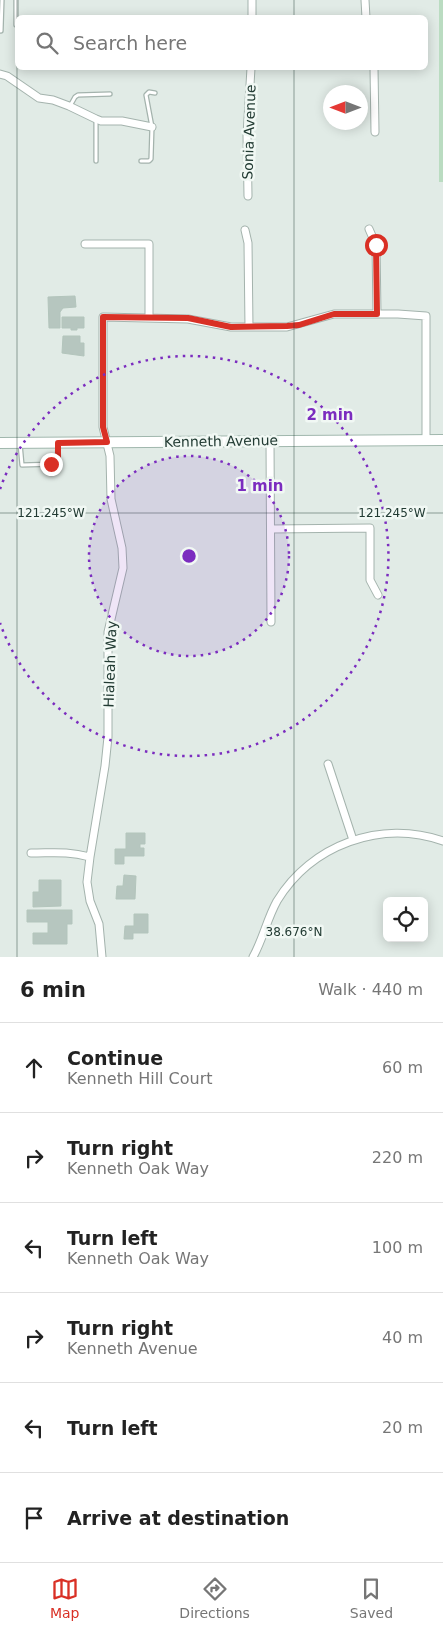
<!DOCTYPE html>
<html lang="en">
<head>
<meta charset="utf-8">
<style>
	:root { --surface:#fff; --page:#f6f6f6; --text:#222; --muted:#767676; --line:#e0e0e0; --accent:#d93025 }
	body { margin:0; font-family:"DejaVu Sans",sans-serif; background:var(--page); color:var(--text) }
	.controls { position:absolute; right:15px; bottom:15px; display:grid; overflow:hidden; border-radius:8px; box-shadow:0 2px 12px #0003 }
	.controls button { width:45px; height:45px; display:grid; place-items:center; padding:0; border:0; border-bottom:1px solid var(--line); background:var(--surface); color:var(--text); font:25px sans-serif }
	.compass { position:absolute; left:323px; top:85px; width:45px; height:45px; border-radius:50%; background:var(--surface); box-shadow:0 2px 12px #0003; rotate:270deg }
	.stop { position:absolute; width:15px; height:15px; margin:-11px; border:4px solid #d93025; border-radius:50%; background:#fff }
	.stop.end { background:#d93025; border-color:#fff; box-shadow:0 1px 5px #0008 }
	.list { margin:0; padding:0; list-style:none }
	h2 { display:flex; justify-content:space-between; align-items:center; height:65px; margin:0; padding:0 20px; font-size:21px }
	h2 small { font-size:16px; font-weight:400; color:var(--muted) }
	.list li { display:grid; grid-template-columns:32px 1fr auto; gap:15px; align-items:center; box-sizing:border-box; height:90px; padding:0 20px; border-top:1px solid var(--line) }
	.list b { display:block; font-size:19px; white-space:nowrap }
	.list p { margin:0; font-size:16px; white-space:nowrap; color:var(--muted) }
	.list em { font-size:16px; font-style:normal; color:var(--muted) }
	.icon { flex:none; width:28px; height:28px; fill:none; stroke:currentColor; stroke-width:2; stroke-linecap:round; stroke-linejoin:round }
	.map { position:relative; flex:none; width:443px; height:957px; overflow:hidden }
	.search { position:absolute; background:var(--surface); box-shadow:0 2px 12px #0003; left:15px; right:15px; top:15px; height:55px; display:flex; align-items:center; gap:12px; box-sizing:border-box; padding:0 18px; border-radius:8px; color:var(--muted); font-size:19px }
	.sheet { height:605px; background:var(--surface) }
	nav { display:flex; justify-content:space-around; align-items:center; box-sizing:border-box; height:70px; border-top:1px solid var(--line); background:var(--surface); font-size:14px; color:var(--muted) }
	nav a { display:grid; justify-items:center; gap:2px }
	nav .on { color:var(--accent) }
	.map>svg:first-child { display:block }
</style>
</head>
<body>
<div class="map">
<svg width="443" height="957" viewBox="0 0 443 957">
	<rect width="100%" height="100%" fill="#e1ebe6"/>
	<path fill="#badcc1" d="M439,0H443V182H439Z"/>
	<path fill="#b6c6bf" stroke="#b3c5bc" d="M75,296L76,307L63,308L60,312V328H49L48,297Z
		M62,317H84V328H77V330H71V328H62Z
		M63,336H80V343H84V356L62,353Z
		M126,833H145V844H140V848H144V856H124V864H115V849H126Z
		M124,875L136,876L135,899H116L117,886H123Z
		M39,880H61V906L33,907V892H39Z
		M27,910H72V924H67V944H33V933H48V922H27Z
		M134,914H148V933H133V939H124L125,926H134Z"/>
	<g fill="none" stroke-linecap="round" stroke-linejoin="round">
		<g stroke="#a4b3ad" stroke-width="5.5">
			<path id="service" d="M16,25V0
				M1,31L2,0
				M70,106L75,97L78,95L110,94
				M96,120V161
				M141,161H149L151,159L152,127L146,95L149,92L155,93
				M20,443L22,465L57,464L58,444"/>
		</g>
		<g stroke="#a4b3ad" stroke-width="9">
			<path id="minor" d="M365,0L366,18
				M252,18V0
				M374,68L375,132
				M0,74L7,76L39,98L53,100L69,106L96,119L101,121H122L152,127
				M248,196L247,135L251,68
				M369,229L376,245L377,314
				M245,230L248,243L249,327
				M85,244H149V318
				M270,440L271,622
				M271,529L370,528V580L378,595
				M328,764L353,840
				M31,853C55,853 66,851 90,857
				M102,957L99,924L90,901L87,882L90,857L105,766L108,737V632L123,568L122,548L111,499L110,456L103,427V317L188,319L231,327H287L334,314H398L426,316V440
				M253,957C263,939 267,919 277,901C311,845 381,819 443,841"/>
		</g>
		<g stroke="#a0b7ad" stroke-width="12">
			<path id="secondary" d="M0,443L443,440"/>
		</g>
		<use href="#service" stroke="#fff" stroke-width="3"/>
		<use href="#minor" stroke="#fff" stroke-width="7"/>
		<use href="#secondary" stroke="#fff" stroke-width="10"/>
	</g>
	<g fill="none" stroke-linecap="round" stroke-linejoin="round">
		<path stroke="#d93025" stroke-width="6" d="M51,464H57L58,461V443L107,442L103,427V317L188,318L231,327L287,326L299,325L334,314H377L376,245"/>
	</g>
	<path fill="none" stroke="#223b33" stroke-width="1" stroke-opacity="0.45" d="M17,0V957M294,0V18M294,68V957M0,513H443"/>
	<circle cx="189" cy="556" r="100" fill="#7b2cbf" fill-opacity=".12"/>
	<g fill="none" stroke="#7b2cbf" stroke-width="2.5" stroke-dasharray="2.5 5">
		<circle cx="189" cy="556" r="100"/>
		<path d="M0 489A200 200 0 1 1 0 623"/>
	</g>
	<g text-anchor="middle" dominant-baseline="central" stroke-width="5" stroke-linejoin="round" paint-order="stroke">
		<g font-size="14" fill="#223b33" stroke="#f1f8f4">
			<text transform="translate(249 132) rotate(-88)">Sonia Avenue</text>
			<text transform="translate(221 441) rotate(-1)">Kenneth Avenue</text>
			<text transform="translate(110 664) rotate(-88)">Hialeah Way</text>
		</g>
	</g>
	<g font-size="12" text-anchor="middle" fill="#223b33" stroke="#f1f8f4" stroke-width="5" stroke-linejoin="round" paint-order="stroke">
		<text x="392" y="517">121.245°W</text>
		<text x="51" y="517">121.245°W</text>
		<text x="294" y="936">38.676°N</text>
	</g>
	<circle cx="189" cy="556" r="8" fill="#7b2cbf" stroke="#f1f8f4" stroke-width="2.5"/>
	<g font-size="15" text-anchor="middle" font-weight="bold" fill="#7b2cbf" stroke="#f1f8f4" stroke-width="5" stroke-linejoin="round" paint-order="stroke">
		<text x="330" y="420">2 min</text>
		<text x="260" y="491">1 min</text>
	</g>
</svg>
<div class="controls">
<button><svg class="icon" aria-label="locate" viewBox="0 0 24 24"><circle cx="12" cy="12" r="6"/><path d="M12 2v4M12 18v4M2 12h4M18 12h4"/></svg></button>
</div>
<svg class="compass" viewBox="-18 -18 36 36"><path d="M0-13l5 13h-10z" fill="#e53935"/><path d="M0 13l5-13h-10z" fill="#767676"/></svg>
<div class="stop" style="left:376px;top:245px"></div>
<div class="stop end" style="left:51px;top:464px"></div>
<div class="search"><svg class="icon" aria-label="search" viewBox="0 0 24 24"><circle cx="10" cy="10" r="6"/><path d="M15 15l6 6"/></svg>Search here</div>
</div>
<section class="sheet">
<h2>6 min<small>Walk · 440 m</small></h2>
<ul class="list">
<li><svg class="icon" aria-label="ahead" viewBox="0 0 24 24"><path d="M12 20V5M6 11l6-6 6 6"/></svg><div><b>Continue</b><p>Kenneth Hill Court</p></div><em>60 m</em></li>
<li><svg class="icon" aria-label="right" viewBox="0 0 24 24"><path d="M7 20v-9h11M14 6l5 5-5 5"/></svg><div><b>Turn right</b><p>Kenneth Oak Way</p></div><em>220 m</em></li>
<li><svg class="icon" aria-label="left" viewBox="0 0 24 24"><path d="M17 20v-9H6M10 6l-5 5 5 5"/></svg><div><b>Turn left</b><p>Kenneth Oak Way</p></div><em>100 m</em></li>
<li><svg class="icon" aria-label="right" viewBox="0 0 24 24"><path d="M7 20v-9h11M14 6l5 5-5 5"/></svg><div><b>Turn right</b><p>Kenneth Avenue</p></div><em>40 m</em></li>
<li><svg class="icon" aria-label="left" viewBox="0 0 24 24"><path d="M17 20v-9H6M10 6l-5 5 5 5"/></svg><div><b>Turn left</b></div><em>20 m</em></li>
<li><svg class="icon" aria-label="arrive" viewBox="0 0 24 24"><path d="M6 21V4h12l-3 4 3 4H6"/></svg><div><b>Arrive at destination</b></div></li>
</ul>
</section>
<nav>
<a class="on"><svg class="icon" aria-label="map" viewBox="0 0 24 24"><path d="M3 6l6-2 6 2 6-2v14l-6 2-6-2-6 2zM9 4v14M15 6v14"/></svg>Map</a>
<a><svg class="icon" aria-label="directions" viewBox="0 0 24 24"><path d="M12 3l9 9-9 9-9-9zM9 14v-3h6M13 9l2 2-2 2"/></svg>Directions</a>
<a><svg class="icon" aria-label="saved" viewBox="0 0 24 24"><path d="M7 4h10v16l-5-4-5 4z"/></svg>Saved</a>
</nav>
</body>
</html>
